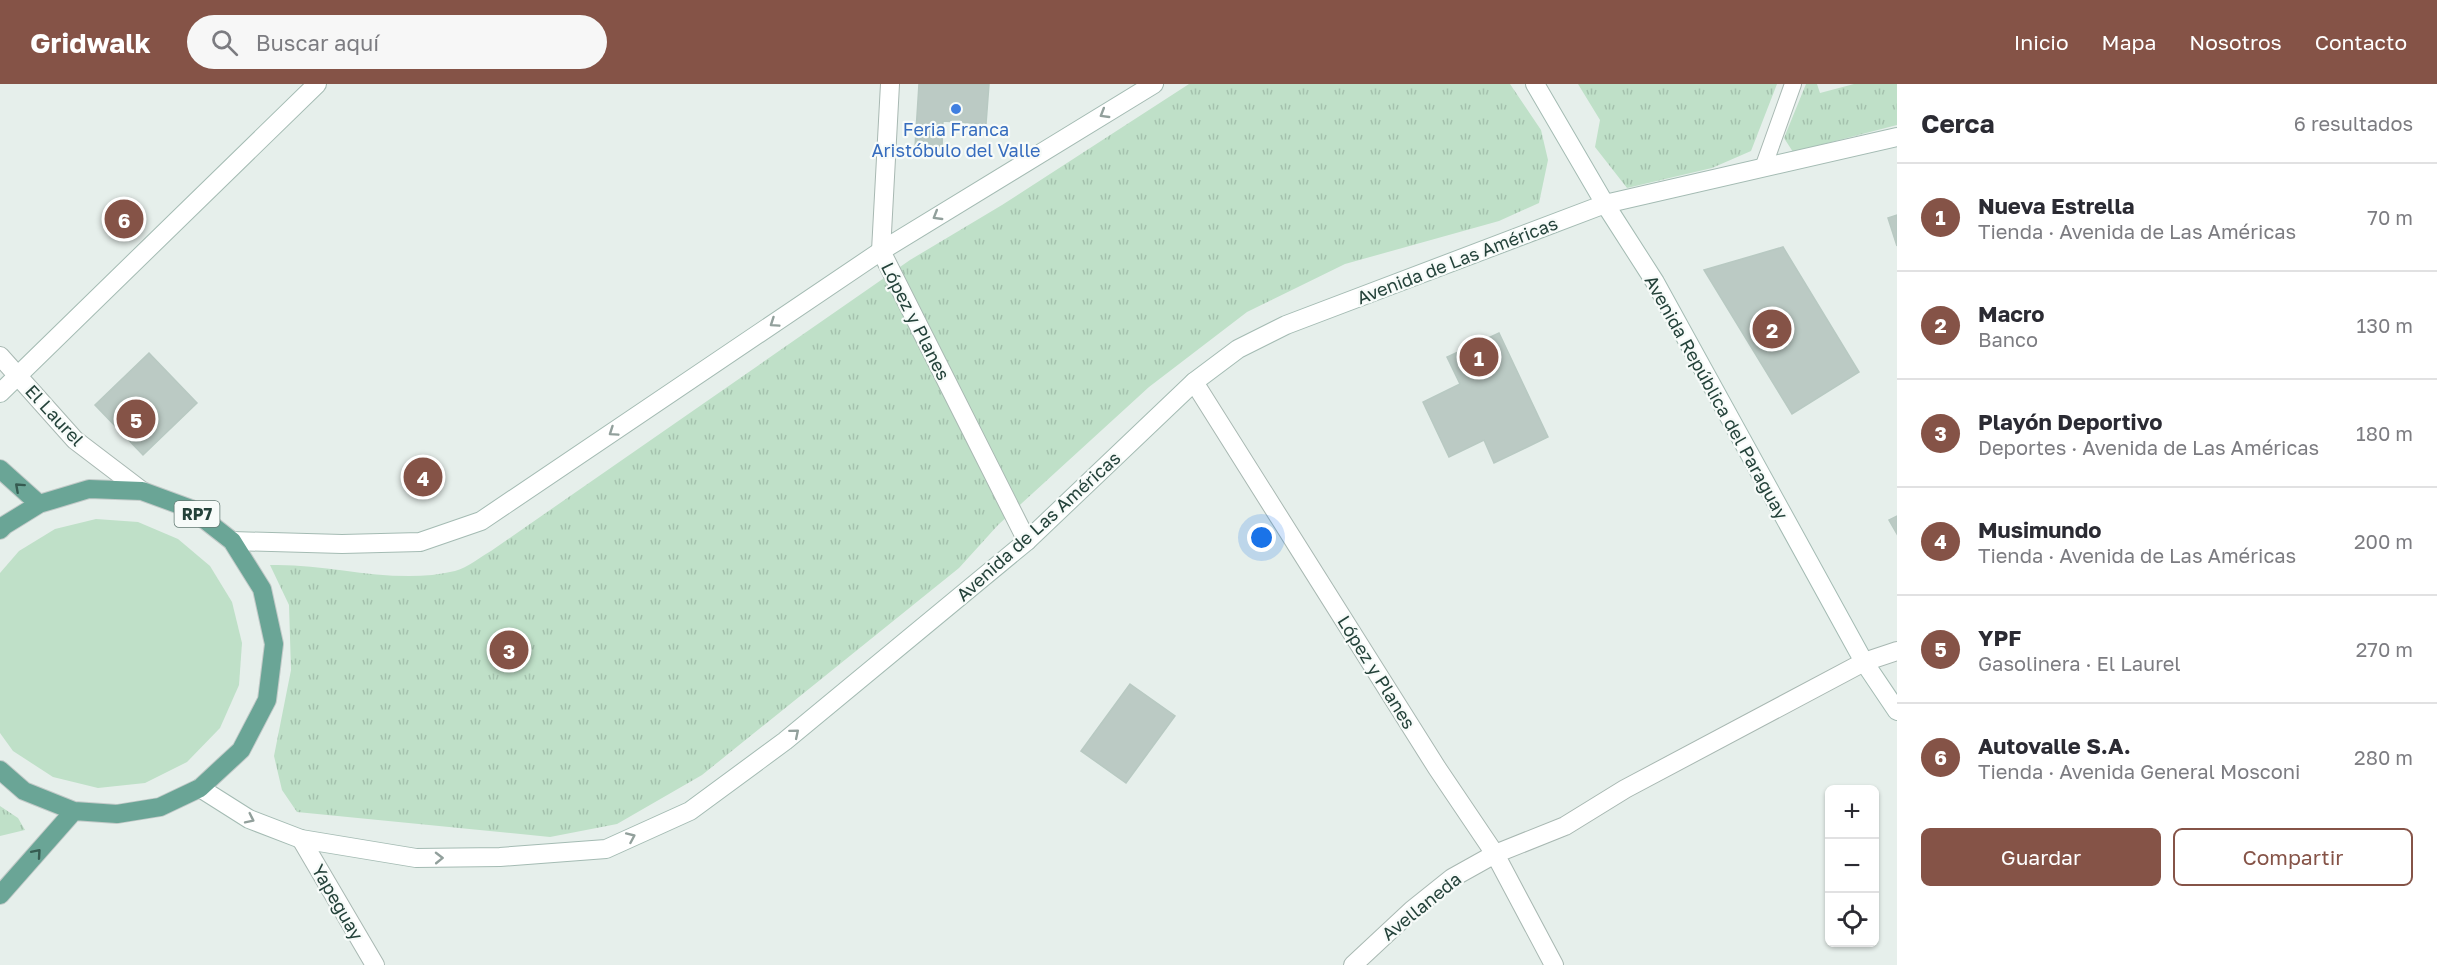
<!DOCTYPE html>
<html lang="es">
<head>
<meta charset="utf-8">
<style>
	:root { --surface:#fff; --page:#f7f7f7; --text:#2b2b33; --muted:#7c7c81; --line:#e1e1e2; --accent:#855347 }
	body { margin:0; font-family:"Golos Text",sans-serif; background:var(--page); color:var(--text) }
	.controls { position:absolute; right:18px; bottom:18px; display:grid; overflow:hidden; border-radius:9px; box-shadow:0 2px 4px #0004 }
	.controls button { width:54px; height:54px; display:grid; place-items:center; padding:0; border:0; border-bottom:2px solid var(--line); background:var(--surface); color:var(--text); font:30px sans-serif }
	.you { position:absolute; left:1262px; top:454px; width:21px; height:21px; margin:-15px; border:4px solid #fff; border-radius:50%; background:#1a73e8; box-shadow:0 0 0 9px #1a73e833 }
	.badge { display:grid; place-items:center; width:39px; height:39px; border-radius:50%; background:var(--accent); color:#fff; font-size:20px; font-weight:700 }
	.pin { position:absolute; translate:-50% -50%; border:3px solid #fff; box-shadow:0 2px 6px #0006 }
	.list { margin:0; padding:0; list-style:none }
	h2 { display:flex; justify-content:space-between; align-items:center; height:78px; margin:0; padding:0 24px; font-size:26px }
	h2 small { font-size:20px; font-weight:400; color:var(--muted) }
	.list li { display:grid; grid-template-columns:39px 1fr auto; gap:18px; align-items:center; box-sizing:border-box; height:108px; padding:0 24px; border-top:2px solid var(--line) }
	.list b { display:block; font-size:22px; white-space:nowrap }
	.list p { margin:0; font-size:20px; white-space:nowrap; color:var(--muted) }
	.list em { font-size:20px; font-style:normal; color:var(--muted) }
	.actions { display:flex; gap:12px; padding:18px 24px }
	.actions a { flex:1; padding:14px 0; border:2px solid var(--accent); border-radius:9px; text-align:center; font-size:21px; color:var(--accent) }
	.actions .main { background:var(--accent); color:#fff }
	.icon { flex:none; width:33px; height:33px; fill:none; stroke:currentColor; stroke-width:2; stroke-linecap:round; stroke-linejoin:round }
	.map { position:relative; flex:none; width:1897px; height:881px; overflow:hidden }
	header { display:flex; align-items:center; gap:36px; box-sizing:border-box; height:84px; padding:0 30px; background:var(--accent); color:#fff }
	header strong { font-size:28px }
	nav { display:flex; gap:33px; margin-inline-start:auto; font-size:21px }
	.search { width:420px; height:54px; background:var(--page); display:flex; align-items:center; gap:15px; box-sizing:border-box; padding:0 21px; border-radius:33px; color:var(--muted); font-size:22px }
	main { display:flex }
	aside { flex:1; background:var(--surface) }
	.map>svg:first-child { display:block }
</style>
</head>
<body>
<header>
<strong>Gridwalk</strong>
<div class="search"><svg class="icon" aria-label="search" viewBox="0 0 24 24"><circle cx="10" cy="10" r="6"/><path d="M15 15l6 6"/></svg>Buscar aquí</div>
<nav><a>Inicio</a><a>Mapa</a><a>Nosotros</a><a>Contacto</a></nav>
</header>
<main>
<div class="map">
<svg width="1897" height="881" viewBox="0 0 1897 881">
	<defs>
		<pattern id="park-tufts" width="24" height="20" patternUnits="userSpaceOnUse" patternTransform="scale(1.5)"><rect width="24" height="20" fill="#bfe0c8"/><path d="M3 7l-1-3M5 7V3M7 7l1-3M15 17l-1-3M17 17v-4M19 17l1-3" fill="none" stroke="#a4c1ad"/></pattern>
	</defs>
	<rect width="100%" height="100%" fill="#e6efeb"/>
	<path fill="#bfe0c8" d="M96,435L138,438L178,455L210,482L232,518L242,559L239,601L220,644L187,678L145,699L98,704L53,693L13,667L0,649V489L19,467L55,445Z"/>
	<path fill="url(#park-tufts)" d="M1189,0H1510L1541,46L1548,76L1539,119L1499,137L1345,180L1247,228L1149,303L998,441L959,484L702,691L617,740L550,753L297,728L282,706L274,672L291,586L289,521L270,481C331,479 394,502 455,487C467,484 480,473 491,467L910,176L1002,121Z
		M1578,0H1777L1751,67L1712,84L1627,104L1595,63L1600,36Z
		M1806,0H1817L1820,9L1854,0H1897V41L1793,68L1784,54Z
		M0,722L18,734L25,746L0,752Z"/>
	<path fill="#bbcac4" stroke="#b8c9c2" stroke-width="1.5" d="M919,0H989L986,40L943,37L942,64L915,63Z
		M1897,131V162L1888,134Z
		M1783,163L1859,288L1792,330L1704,186Z
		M1499,249L1548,353L1494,379L1484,356L1449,373L1423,318L1460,300L1447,273Z
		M149,269L197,319L143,371L95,321Z
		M1897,432V450L1889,436Z
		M1130,600L1175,632L1126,699L1081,667Z"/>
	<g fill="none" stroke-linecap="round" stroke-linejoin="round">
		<g stroke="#a8b8b2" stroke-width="18">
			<path id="service" d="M1763,84L1793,0"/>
		</g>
		<g stroke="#a8b8b2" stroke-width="20">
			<path id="minor" d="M890,0L881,167L1027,457
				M0,272L75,356L142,407
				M1194,298L1437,684L1495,770L1554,881
				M301,755L375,881
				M1353,881L1412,826L1452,794L1495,770L1565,742L1625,705L1864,578L1897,567"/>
		</g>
		<g stroke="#a4bbb3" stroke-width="20">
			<path id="secondary" d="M1535,0L1605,120L1655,198L1864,578L1897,627
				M0,309L317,0
				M232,457L342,460L420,458L481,437L881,167L1154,0
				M200,704L249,735L301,755L416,774L500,773L606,765L690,727L785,657L1027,457L1194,298L1238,265L1286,241L1605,120L1897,53"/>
		</g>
		<g stroke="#c2cac8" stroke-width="20">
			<path id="primary" d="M0,385L39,420
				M0,446L5,441L39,420L89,405L142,407L191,425L232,457L262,505L274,560L267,616L241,666L200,704L160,723L117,730L74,727L24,707L0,686
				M0,811L74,727"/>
		</g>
		<use href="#service" stroke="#fff" stroke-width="16"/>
		<use href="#minor" stroke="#fff" stroke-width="18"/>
		<use href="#secondary" stroke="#fff" stroke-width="18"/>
		<use href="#primary" stroke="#6aa596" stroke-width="18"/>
	</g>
	<defs><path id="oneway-chevron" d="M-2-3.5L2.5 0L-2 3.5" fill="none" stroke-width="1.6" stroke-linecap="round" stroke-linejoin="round" transform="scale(1.5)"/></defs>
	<g stroke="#92a09c">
		<use href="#oneway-chevron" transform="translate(1104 30) rotate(149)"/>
		<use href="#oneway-chevron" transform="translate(937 132) rotate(149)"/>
		<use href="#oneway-chevron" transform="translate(774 239) rotate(146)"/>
		<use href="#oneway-chevron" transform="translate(613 348) rotate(146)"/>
		<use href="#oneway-chevron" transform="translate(795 649) rotate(-40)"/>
		<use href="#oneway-chevron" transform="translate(250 735) rotate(26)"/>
		<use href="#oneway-chevron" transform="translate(631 753) rotate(-24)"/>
		<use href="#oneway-chevron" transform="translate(439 774) rotate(-1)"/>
	</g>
	<g stroke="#365b51">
		<use href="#oneway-chevron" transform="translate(19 403) rotate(-138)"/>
		<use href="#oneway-chevron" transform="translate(37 769) rotate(-49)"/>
	</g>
	<circle fill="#3f7fe0" stroke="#f7fbf9" stroke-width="2" cx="956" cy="25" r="6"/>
	<g text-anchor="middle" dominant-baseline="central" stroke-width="4.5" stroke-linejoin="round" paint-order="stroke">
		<rect fill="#f7fbf9" stroke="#637a73" stroke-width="1.5" x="174.5" y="417" width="45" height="26" rx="4.5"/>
		<g font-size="16" font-weight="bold" fill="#24423a">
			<text x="197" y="430">RP7</text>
		</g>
		<g font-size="18" fill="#366cbe" stroke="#f7fbf9">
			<text x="956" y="45">Feria Franca<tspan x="956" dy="21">Aristóbulo del Valle</tspan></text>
		</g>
		<g font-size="18" fill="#24423a" stroke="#f7fbf9">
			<text transform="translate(1457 176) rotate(-21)">Avenida de Las Américas</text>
			<text transform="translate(916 237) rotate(63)">López y Planes</text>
			<text transform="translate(1717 313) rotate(61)">Avenida República del Paraguay</text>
			<text transform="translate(55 331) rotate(47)">El Laurel</text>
			<text transform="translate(1038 442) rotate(-42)">Avenida de Las Américas</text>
			<text transform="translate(1377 588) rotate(58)">López y Planes</text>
			<text transform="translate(338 818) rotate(60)">Yapeguay</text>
			<text transform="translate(1421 822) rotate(-39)">Avellaneda</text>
		</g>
	</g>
</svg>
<div class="controls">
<button>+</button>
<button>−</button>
<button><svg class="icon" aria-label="locate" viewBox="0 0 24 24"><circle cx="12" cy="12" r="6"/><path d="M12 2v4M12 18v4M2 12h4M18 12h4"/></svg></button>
</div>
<div class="you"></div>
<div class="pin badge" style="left:1479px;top:273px">1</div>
<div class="pin badge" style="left:1772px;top:245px">2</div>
<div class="pin badge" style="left:509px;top:566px">3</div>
<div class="pin badge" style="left:423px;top:393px">4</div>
<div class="pin badge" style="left:136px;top:335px">5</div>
<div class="pin badge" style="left:124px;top:135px">6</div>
</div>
<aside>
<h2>Cerca<small>6 resultados</small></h2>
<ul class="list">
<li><span class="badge">1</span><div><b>Nueva Estrella</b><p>Tienda · Avenida de Las Américas</p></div><em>70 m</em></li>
<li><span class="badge">2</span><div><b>Macro</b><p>Banco</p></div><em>130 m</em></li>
<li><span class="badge">3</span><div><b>Playón Deportivo</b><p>Deportes · Avenida de Las Américas</p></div><em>180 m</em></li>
<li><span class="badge">4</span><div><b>Musimundo</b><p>Tienda · Avenida de Las Américas</p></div><em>200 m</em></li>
<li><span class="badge">5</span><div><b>YPF</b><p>Gasolinera · El Laurel</p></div><em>270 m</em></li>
<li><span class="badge">6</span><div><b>Autovalle S.A.</b><p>Tienda · Avenida General Mosconi</p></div><em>280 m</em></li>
</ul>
<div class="actions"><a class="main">Guardar</a><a>Compartir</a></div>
</aside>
</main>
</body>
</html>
